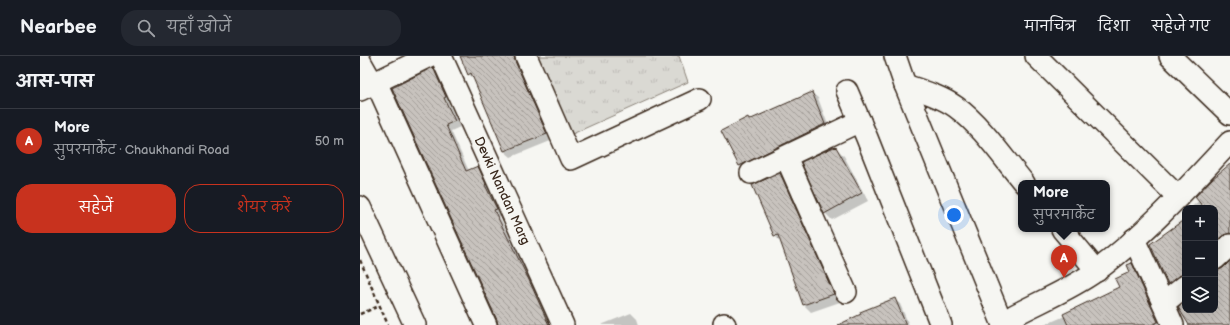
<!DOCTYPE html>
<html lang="hi">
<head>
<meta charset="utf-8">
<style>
	:root { --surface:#171b24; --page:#242831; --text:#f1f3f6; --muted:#9ea1a6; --line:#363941; --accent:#c8321e }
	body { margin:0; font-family:"Balsamiq Sans","Playpen Sans Deva",sans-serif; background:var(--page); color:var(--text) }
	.controls { position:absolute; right:12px; bottom:12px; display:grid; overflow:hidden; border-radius:8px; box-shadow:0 4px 16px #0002 }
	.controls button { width:36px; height:36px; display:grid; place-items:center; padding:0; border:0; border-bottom:1px solid var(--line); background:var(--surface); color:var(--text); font:20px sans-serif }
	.you { position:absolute; left:594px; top:159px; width:14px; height:14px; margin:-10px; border:3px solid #fff; border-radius:50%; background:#1a73e8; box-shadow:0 0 0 6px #1a73e833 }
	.badge { display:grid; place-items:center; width:26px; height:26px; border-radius:50%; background:var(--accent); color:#fff; font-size:13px; font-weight:700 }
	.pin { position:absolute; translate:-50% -33px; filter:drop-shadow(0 1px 2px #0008) }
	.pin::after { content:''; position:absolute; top:21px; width:14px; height:12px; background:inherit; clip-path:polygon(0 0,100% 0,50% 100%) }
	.popup { position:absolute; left:658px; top:124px; width:92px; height:52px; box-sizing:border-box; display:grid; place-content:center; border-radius:8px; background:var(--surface); filter:drop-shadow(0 1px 3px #0005); font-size:13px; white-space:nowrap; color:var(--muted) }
	.popup b { font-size:15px; color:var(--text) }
	.popup::after { content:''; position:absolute; left:50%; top:100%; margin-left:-8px; border:8px solid transparent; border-top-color:var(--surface) }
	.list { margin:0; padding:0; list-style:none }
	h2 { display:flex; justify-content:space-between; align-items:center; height:52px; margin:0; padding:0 16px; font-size:17px }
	h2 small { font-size:13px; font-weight:400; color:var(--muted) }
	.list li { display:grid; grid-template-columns:26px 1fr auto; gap:12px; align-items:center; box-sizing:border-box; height:64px; padding:0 16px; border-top:1px solid var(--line) }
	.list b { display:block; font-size:15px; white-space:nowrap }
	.list p { margin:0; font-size:13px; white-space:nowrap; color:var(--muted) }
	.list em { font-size:13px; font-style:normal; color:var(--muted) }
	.actions { display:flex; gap:8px; padding:12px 16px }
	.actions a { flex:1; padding:9px 0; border:1px solid var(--accent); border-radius:16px; text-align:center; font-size:14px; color:var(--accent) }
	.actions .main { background:var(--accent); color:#fff }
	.icon { flex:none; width:22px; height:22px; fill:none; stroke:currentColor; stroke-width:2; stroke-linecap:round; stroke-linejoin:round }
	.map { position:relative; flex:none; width:870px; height:269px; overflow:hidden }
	header { display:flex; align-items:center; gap:24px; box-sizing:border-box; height:56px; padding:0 20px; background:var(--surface); border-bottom:1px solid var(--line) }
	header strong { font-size:19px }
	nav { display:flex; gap:22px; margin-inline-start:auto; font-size:14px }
	.search { width:280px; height:36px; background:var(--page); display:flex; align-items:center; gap:10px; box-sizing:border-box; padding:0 14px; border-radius:16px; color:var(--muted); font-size:15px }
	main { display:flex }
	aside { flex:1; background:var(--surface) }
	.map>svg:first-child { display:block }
</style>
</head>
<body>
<header>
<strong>Nearbee</strong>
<div class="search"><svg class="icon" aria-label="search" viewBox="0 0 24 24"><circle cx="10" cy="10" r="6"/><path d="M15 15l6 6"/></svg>यहाँ खोजें</div>
<nav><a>मानचित्र</a><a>दिशा</a><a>सहेजे गए</a></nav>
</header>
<main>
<aside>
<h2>आस-पास<small></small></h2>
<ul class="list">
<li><span class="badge">A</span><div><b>More</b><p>सुपरमार्केट · Chaukhandi Road</p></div><em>50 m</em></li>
</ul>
<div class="actions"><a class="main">सहेजें</a><a>शेयर करें</a></div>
</aside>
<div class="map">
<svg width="870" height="269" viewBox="0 0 870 269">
	<defs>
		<pattern id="park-tufts" width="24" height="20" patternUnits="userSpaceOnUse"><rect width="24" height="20" fill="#dad9d3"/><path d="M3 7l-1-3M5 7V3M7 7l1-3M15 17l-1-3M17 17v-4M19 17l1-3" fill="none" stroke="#bcbab5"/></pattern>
		<pattern id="building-back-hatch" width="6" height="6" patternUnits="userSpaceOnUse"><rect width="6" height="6" fill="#c8c3be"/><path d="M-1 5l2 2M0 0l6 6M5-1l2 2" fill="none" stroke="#a49f9a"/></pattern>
	</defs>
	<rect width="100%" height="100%" fill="#f6f6f2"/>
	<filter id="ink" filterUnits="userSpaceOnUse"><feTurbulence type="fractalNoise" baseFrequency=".025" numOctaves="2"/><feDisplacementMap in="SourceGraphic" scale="8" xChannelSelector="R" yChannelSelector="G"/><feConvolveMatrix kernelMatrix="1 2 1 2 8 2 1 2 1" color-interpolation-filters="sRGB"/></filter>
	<g filter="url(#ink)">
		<path fill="url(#park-tufts)" stroke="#8a8278" d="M175,0H319L328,26L210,79Z"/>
		<path fill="#0003" d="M101,0H163L193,84L151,101L144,95L114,23L109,18Z
			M73,13L79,18L91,47L89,48L100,71L91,75L109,115L117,111L123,117L131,134L130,135L142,159L139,160L175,230L192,269H139L138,264L33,32Z
			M452,37L458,42L470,74L385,115L380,110L387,62L390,64Z
			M476,92L484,100L508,145L472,164L465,157Z
			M870,109V186L855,199V152H830L839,145Z
			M420,118L427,125L480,246L451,256L444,249L422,187L415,180L393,129Z
			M825,164V227L815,234L809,228L791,188Z
			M772,209L777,214L802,269H684L705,260L760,231L772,217Z
			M534,243L540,248L549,269H480Z
			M271,257L277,263L279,269H241Z"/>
		<path fill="url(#building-back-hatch)" stroke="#3b2a1e" d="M100,0H154L155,5L187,78L144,95L111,17L108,19Z
			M73,11L86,41L84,42L95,65L86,69L106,115L118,110L126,128L125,129L137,153L134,154L169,224L189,269H138L137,264L32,32Z
			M452,36L465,68L379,110L361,75L388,61L389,64Z
			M474,91L475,92L476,91L502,137L464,158L441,106Z
			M870,108V177L862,180L855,187V152H844L835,141L852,123Z
			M420,117L474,238L443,249L418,179L414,180L392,129Z
			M825,163V218L818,220L808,228L790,188Z
			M870,205V269H829L818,251L825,245V253L824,254H855V215L863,212Z
			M772,207L798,266L791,269H708L703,258L759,231L755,223L770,216L767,209Z
			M535,242L546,269H478L501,258L500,256Z"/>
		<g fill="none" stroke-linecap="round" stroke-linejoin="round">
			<g stroke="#3b2a1e" stroke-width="24">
				<g id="minor">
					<path id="s1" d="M81,0L203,269"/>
					<path d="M166,0L211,103L340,43"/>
					<path d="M535,0L545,29L643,269"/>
					<path d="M676,0L818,141"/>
					<path d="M810,0L870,58"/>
					<path d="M0,5L13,28"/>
					<path d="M16,26L126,269"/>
					<path d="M545,29C562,35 581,40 596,51C621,69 644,103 664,127"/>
					<path d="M0,34L69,0"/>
					<path d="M487,35L507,82L581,269"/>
					<path d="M426,101L486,236"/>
					<path d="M391,117L500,65"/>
					<path d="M0,151L55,269"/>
					<path d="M702,173L737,215"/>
					<path d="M774,183L813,269"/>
					<path d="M855,203L870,189"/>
					<path d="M804,247L825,230"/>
					<path d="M653,260C681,245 711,233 736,215C785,179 829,130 870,86"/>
					<path d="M364,268L365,269"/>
				</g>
			</g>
			<path stroke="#3b2a1e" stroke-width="2.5" stroke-dasharray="4 3" stroke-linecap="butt" d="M0,204L28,269
				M0,258L19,250"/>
			<use href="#minor" stroke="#f6f6f2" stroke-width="21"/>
		</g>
	</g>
	<g text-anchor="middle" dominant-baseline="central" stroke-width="3" stroke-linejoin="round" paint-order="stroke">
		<g font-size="13" fill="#3b2a1e" stroke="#f6f6f2">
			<text stroke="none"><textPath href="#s1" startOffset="148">Devki Nandan Marg</textPath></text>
		</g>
	</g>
</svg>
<div class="controls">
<button>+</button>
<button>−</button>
<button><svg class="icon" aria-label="layers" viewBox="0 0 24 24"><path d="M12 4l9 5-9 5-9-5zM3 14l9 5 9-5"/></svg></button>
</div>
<div class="you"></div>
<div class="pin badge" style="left:704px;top:222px">A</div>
<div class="popup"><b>More</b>सुपरमार्केट</div>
</div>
</main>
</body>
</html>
